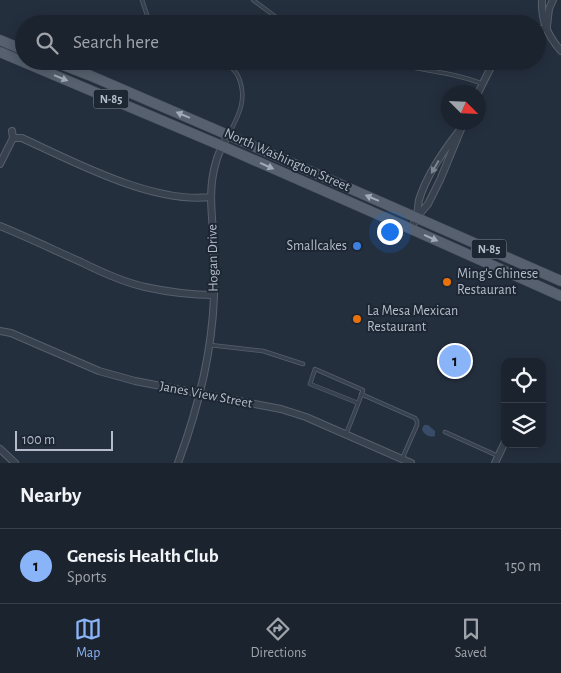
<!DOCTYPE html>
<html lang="en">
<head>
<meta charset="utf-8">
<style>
	:root { --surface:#1b232e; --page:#242b36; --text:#f1f3f6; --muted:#a0a4aa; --line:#39404a; --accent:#8ab4f8 }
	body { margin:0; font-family:"Alegreya Sans",sans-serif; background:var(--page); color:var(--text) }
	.controls { position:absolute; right:15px; bottom:15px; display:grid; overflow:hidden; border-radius:10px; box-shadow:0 2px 12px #0003 }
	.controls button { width:45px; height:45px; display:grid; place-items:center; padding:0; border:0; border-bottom:1px solid var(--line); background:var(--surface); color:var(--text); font:25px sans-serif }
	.compass { position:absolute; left:441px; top:85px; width:45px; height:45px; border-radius:50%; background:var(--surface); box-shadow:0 2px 12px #0003; rotate:114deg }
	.scale { position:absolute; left:15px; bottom:12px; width:98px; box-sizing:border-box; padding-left:5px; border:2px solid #b4bcc9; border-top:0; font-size:14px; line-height:18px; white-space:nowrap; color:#b4bcc9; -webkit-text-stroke:4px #1d2633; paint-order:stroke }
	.you { position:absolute; left:389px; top:231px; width:18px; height:18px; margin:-12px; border:4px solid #fff; border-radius:50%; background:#1a73e8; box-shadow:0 0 0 8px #1a73e833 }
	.badge { display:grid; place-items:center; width:32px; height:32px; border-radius:50%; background:var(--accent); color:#111; font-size:16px; font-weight:700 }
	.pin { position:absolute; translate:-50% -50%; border:2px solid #fff; box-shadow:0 1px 5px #0006 }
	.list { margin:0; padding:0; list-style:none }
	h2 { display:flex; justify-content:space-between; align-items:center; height:65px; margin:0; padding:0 20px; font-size:21px }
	h2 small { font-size:16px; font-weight:400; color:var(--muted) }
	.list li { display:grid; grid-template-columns:32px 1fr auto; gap:15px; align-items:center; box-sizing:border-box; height:75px; padding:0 20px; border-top:1px solid var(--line) }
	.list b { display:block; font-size:19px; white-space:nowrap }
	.list p { margin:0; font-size:16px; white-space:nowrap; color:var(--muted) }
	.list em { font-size:16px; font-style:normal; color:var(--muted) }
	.icon { flex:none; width:28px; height:28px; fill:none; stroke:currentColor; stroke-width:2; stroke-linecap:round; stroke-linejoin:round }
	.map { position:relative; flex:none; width:561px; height:463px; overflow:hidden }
	.search { position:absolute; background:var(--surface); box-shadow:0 2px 12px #0003; left:15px; right:15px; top:15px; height:55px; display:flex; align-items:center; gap:12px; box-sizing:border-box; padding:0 18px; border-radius:28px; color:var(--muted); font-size:19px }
	.sheet { height:140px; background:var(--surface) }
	nav { display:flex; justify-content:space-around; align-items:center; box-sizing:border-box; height:70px; border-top:1px solid var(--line); background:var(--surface); font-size:14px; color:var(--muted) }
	nav a { display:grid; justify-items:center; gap:2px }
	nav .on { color:var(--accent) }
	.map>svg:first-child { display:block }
</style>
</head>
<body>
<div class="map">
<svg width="561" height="463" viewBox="0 0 561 463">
	<rect width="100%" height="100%" fill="#242f3e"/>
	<path fill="#394c67" d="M424,425H428L435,431V436C430,438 424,435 422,429Z"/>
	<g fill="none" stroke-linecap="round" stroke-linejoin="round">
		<g stroke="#565f6c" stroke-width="4.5">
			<path id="service" d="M142,0L149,21L153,24
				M253,0L280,20L290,24
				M225,61C229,66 236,71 238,76C248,98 239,115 229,134
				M382,61C415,70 450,71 483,84
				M210,345L263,351L303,364
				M361,394L415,418L417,421V425L402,459
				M445,432L498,456
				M346,434C352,419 358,405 363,390L315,369L310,384L358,403"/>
		</g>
		<g stroke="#565f6c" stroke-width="8">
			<path id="minor" d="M542,0C541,21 548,36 561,51
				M547,26L549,9L553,0
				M537,30L547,28
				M478,93L494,61
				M12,131L13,138
				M13,138H22C74,162 153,204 211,197
				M0,164L13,138
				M417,215C418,210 418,205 419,200C426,177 444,150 459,131
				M0,226C27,237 54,250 81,262C101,272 123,282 145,287C168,292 191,295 214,295
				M411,229L417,217L428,204L440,180L464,122
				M0,331L11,333L99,371L135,381L281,409L306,417L411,463
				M0,449L15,463
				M178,463C198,409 212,354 214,296C215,274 214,252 213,231C211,207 209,185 216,162C218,153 223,144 228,135
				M495,463L505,442"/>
		</g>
		<g stroke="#414a57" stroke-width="11">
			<path id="primary" d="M0,40L24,50
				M0,52L222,146L411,229L561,296
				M53,61L89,75L228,135L561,281"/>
		</g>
		<use href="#service" stroke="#38414e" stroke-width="3"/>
		<use href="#minor" stroke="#38414e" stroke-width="6"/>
		<use href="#primary" stroke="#56606e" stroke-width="10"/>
	</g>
	<defs><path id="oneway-solid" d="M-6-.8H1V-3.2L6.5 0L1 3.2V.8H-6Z" transform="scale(1.25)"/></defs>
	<g fill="#a1aab7">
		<use href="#oneway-solid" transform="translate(61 78) rotate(22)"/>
		<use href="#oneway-solid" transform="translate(183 115) rotate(-157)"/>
		<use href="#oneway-solid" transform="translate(267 166) rotate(24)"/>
		<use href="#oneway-solid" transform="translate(372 198) rotate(-157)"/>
		<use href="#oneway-solid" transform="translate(431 238) rotate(24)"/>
	</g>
	<use fill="#7c8592" href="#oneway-solid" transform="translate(435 167) rotate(120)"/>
	<circle fill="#3f7fe0" stroke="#1d2633" stroke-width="2" cx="357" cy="246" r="5"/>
	<g fill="#e8710a" stroke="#1d2633" stroke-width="2">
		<circle cx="447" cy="282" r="5"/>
		<circle cx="357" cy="319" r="5"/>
	</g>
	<g text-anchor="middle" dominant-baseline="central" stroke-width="4" stroke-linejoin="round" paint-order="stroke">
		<g fill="#1d2633" stroke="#878f9c" stroke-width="1">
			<rect x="93.5" y="89.5" width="35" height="19" rx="4"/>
			<rect x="471.5" y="239.5" width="35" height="19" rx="4"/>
		</g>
		<g font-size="12" font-weight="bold" fill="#b4bcc9">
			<text x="111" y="99">N-85</text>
			<text x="489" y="249">N-85</text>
		</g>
		<g font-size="14" fill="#b4bcc9" stroke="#1d2633">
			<text transform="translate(287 160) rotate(24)">North Washington Street</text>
			<text transform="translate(213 258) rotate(-91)">Hogan Drive</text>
			<text transform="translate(206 395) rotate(11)">Janes View Street</text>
		</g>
		<g font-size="14" fill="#b4bcc9" stroke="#1d2633" text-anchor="start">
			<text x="347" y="246" text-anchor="end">Smallcakes</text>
			<text x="457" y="274">Ming's Chinese<tspan x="457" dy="16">Restaurant</tspan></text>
			<text x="367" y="311">La Mesa Mexican<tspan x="367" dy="16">Restaurant</tspan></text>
		</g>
	</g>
</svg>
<div class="controls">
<button><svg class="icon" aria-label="locate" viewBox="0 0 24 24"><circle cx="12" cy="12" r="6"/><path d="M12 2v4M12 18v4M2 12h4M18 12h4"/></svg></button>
<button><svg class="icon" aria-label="layers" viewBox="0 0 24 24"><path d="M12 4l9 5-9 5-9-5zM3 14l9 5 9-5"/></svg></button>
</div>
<svg class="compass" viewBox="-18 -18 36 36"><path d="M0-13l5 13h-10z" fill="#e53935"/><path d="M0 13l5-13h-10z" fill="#a0a4aa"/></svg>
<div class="scale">100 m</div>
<div class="you"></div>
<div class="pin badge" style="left:455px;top:361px">1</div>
<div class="search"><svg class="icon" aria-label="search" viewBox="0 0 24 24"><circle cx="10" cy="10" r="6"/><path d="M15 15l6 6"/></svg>Search here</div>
</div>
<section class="sheet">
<h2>Nearby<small></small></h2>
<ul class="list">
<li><span class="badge">1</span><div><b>Genesis Health Club</b><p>Sports</p></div><em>150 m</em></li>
</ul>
</section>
<nav>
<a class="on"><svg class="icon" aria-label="map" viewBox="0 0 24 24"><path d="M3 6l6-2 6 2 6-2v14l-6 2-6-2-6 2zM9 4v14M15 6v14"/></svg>Map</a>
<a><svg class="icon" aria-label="directions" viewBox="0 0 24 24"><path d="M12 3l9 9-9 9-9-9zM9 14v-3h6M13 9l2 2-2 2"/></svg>Directions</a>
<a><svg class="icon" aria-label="saved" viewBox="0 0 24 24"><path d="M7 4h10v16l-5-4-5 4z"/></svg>Saved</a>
</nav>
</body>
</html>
